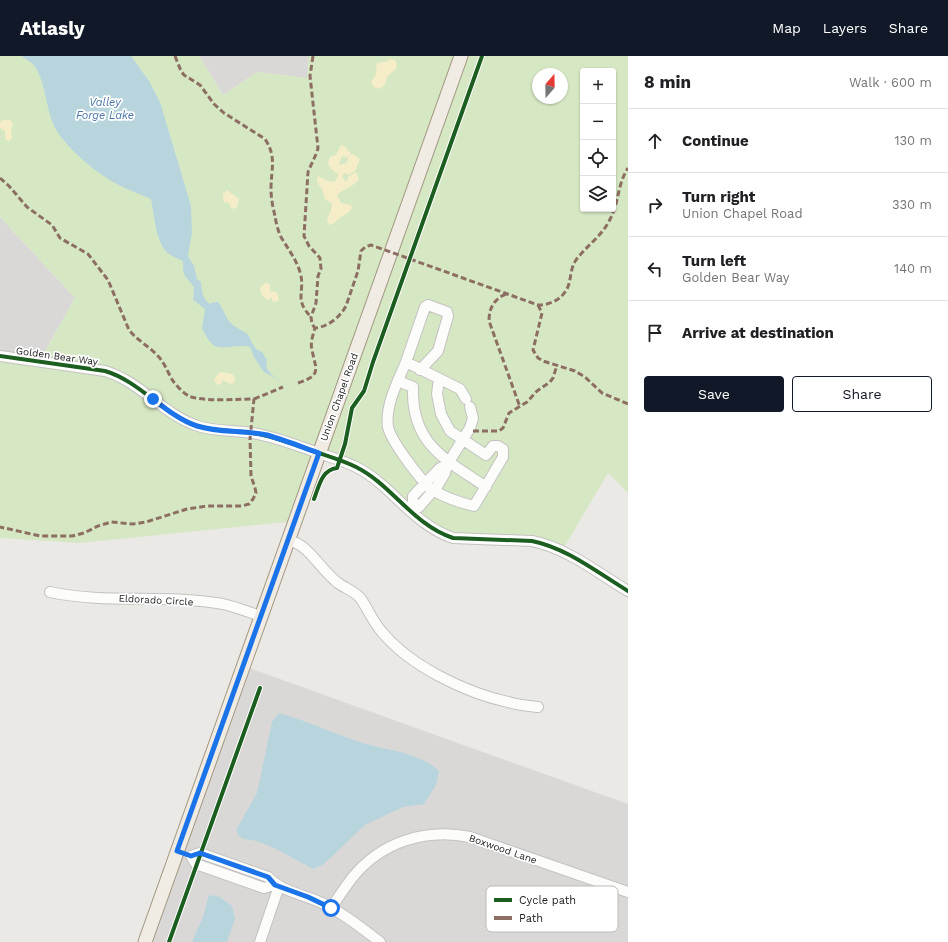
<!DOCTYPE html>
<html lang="en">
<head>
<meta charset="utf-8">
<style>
	:root { --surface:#fff; --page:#f2f2f2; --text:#202124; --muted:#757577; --line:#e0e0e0; --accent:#111827 }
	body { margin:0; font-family:"Work Sans",sans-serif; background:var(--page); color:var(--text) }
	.controls { position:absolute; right:12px; top:12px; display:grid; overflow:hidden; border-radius:4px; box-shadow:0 1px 3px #0004 }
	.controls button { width:36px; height:36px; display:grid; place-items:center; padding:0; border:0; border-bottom:1px solid var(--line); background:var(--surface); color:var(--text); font:20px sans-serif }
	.compass { position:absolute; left:532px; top:12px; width:36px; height:36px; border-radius:50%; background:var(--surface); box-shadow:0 1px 3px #0004; rotate:20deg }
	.stop { position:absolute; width:12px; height:12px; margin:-9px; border:3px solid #1a73e8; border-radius:50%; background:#fff }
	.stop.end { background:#1a73e8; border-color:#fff; box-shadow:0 1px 4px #0008 }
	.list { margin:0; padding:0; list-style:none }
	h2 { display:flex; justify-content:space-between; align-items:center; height:52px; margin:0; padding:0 16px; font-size:17px }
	h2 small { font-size:13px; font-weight:400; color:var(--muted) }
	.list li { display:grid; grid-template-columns:26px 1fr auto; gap:12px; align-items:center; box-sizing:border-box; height:64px; padding:0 16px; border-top:1px solid var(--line) }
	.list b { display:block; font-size:15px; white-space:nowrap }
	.list p { margin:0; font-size:13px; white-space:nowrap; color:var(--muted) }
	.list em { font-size:13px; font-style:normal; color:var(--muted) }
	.actions { display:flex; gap:8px; padding:12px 16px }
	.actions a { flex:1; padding:9px 0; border:1px solid var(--accent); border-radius:4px; text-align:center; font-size:14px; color:var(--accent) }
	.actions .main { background:var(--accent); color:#fff }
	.icon { flex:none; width:22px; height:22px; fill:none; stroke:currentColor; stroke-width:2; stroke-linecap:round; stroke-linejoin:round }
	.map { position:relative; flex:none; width:628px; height:886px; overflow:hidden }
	header { display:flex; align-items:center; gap:24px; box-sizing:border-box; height:56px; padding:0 20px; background:var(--accent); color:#fff }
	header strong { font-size:19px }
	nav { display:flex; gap:22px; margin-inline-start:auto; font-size:14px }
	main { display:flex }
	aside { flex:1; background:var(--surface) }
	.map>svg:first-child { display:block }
</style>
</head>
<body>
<header>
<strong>Atlasly</strong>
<nav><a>Map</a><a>Layers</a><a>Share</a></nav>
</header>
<main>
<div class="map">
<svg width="628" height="886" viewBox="0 0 628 886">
	<rect width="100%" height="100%" fill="#ebe9e5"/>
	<path fill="#dad8d6" d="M199,0H309L307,22L257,16L223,39Z
		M0,161L75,242L39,306L0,300Z
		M249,612L628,748V886H153Z"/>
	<path fill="#d6e8c3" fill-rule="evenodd" d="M0,0H199L223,39L257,16L307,22L309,0H628V437L608,417L562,495L554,491L453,482L380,428L319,397L295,465L80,487L0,482V300L39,306L75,242L0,161ZM583,15H613V153H583ZM538,18H562V42H538Z"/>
	<path fill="#f5edc8" d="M391,3L395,4L397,8L396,13L387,21C386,27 385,29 380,33L374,31L371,26C375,19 378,18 376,10L377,7L385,6Z
		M3,64H10L13,68L11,74L12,82L9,85L5,83V75L0,72V66Z
		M341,89L344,90L351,97L348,101L342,100L339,108V109L347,107L348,101L352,98L360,103L355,115L348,119L345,117L342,120L345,125H347L348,123V121L356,116L359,123C354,131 343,133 337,139L341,147L351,149L352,152C348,158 346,158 341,161C335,165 337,167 329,169L327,163L331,154L332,148L324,142C324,140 324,137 323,135C320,129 315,128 318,120C326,124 336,132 338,118L330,112L328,107L330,101L336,99Z
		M227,134L239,143L237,151L234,153L231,152L229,147L224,146L223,144V138Z
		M266,227L270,228V235L276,236L279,243L278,245L273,246L271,241L268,244C263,241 258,236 261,230Z
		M220,316L233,318L235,322L234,327L230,328L223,324L221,328L217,329L214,323Z"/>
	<path fill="#b8d5de" d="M22,0H131L149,25L160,46L191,150L192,177L188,200L194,210L197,223L201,226C202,234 202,243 210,248L214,246H218L221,250L228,264L234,270L248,278L252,287L256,293L262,296L267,304C263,317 277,322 287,328L264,316L254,301L250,291C239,288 222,294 215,290C209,287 205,278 202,273L205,253L193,244L194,231L185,220L183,214V205C179,203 173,201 169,198C156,189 154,158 151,143C140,138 128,134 117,128C97,118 59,87 52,65C46,49 44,19 32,7C29,5 25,3 22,0Z
		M279,657C307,665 333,677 360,686C387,695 417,695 439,715L436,729L424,748L403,751L365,769L324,808L313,813L276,793L257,785L244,783L239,780L236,774L257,737L272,666Z
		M209,839L220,841L232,850L235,863L227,886H192L203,861Z"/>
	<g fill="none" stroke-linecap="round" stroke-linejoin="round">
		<g stroke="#c3c2c1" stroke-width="12">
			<path id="minor" d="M0,300L105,315C139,325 162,357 195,369C213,376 234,374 252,377C273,380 293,388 313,395C327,400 342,404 356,411C392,429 412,468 453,482L532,485C567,492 598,517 628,535
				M406,306C398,325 385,349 388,371C391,385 422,427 434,435C447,442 461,447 474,450L503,401V393L498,390H493L486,399L450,375L441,358L437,338L439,323
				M420,314L438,295L448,260L447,256L428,249L425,251L406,306L460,333L466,343
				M398,325L413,331C411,388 445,403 486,431
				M413,448L419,451L438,429L445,417L447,409L470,372L473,362L470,351
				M409,452L413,448V440L440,412L447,409
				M288,483C293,486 300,488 304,492C316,502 325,517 338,527C345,532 356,536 361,543C368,553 373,566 382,576C410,610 466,637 508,646C518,649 529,650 538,651
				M50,536C105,548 167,538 223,548C236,551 248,556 261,560
				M275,829L264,832L196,808L191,800L200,797L268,821C283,837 308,839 326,849C346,859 363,873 380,886
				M331,852C338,842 345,831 352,822C381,786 425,772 470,781L628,836
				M260,886L279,830"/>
		</g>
		<g stroke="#a19882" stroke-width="15">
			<path id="major" d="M145,886L461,0"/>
		</g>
		<use href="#minor" stroke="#fcfcfb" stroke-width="10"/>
		<use href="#major" stroke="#f0ebe3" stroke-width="13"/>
		<path stroke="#8d6e63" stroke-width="3" stroke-dasharray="6 3" stroke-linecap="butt" d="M175,0L181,15L184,19L200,29L214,48L224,57L265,83C277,101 271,113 271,133C271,142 273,152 275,160C276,167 278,175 281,181C288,193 296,203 300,216C306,236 293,242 311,261
			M313,0L310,20L318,92L317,96L308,116L304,180L309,190L320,202L321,213L318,220L316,247L311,261L312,268L315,272
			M0,122L9,130L27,151L52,169L60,182L88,198L108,224L129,274C138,285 150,291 159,301C165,308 168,317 173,325C177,330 183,337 189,340C202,346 238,343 254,343L250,383L251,420L255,432L256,437L253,443L249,448L242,450H207L187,453L146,466L133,468L111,466L98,470L84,477L72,480H40L0,471
			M506,238C494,243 489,252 489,265L520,351
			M538,249L542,257L533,294L538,302L543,305L575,315L585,321L602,337L628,348
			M298,327C322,319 316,314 312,294C310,287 313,279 315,272C328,271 340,261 346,250L358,215L361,195L365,191L371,189L538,249C548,249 559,245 565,236C572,227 569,214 576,204C588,188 604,179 612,159C619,144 618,127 628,112
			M254,343L283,331
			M473,375H499L503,372L509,357L527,346L537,335L550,326L553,322L557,309"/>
		<g stroke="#fff" stroke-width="6">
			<path id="cycleway" d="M0,300L105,315C139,325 162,357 195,369C213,376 234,374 252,377C273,380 293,388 313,395C327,400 342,404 356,411C392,429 412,468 453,482L532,485C567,492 598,517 628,535
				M314,443C319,431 321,414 337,412L345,388L352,352L364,335L373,306L482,0
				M169,886L260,632"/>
		</g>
		<use href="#cycleway" stroke="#1b5e20" stroke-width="4"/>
	</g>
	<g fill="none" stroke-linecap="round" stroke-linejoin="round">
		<path stroke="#1a73e8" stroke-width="5" d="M153,343C166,353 181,365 197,370C219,377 244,374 267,379C284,384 302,391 319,397L177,795L191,800L200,797L268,821L275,829L308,841L331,852"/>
	</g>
	<g text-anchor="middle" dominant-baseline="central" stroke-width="3.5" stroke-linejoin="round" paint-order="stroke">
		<g font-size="10" fill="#1c1c1c" stroke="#fff">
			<text transform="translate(57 300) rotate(8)">Golden Bear Way</text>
			<text transform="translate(339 341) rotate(-70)">Union Chapel Road</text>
			<text transform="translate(156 544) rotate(3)">Eldorado Circle</text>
			<text transform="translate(503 793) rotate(19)">Boxwood Lane</text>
		</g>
		<g font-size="11" font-style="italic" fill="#4a76aa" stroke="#fff">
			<text x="105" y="46">Valley<tspan x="105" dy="13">Forge Lake</tspan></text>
		</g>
	</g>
	<rect x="486" y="830" width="132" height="46" rx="6" fill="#fff" stroke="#bbb" stroke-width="1"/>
	<rect x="494" y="842" width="18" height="4" fill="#1b5e20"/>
	<rect x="494" y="860" width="18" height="4" fill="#8d6e63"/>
	<g font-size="11" fill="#1c1c1c">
		<text x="519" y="848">Cycle path</text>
		<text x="519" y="866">Path</text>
	</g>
</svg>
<div class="controls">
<button>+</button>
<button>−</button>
<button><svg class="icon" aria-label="locate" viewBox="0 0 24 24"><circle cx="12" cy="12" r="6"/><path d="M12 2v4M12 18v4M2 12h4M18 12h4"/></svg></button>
<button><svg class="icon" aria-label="layers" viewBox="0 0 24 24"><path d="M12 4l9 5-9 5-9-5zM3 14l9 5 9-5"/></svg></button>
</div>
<svg class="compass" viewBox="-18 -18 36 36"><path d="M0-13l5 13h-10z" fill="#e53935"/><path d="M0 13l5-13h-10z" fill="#757577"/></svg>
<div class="stop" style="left:331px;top:852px"></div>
<div class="stop end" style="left:153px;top:343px"></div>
</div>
<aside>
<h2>8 min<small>Walk · 600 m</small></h2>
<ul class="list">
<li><svg class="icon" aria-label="ahead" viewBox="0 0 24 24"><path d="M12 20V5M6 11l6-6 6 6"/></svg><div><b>Continue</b></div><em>130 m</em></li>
<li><svg class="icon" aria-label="right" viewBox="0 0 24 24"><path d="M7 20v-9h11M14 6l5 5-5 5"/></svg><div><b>Turn right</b><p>Union Chapel Road</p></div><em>330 m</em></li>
<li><svg class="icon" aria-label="left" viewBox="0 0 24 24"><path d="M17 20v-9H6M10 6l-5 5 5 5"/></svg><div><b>Turn left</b><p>Golden Bear Way</p></div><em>140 m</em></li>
<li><svg class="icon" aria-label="arrive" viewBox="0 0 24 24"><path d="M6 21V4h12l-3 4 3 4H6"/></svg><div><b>Arrive at destination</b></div></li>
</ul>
<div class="actions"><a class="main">Save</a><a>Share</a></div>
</aside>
</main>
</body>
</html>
